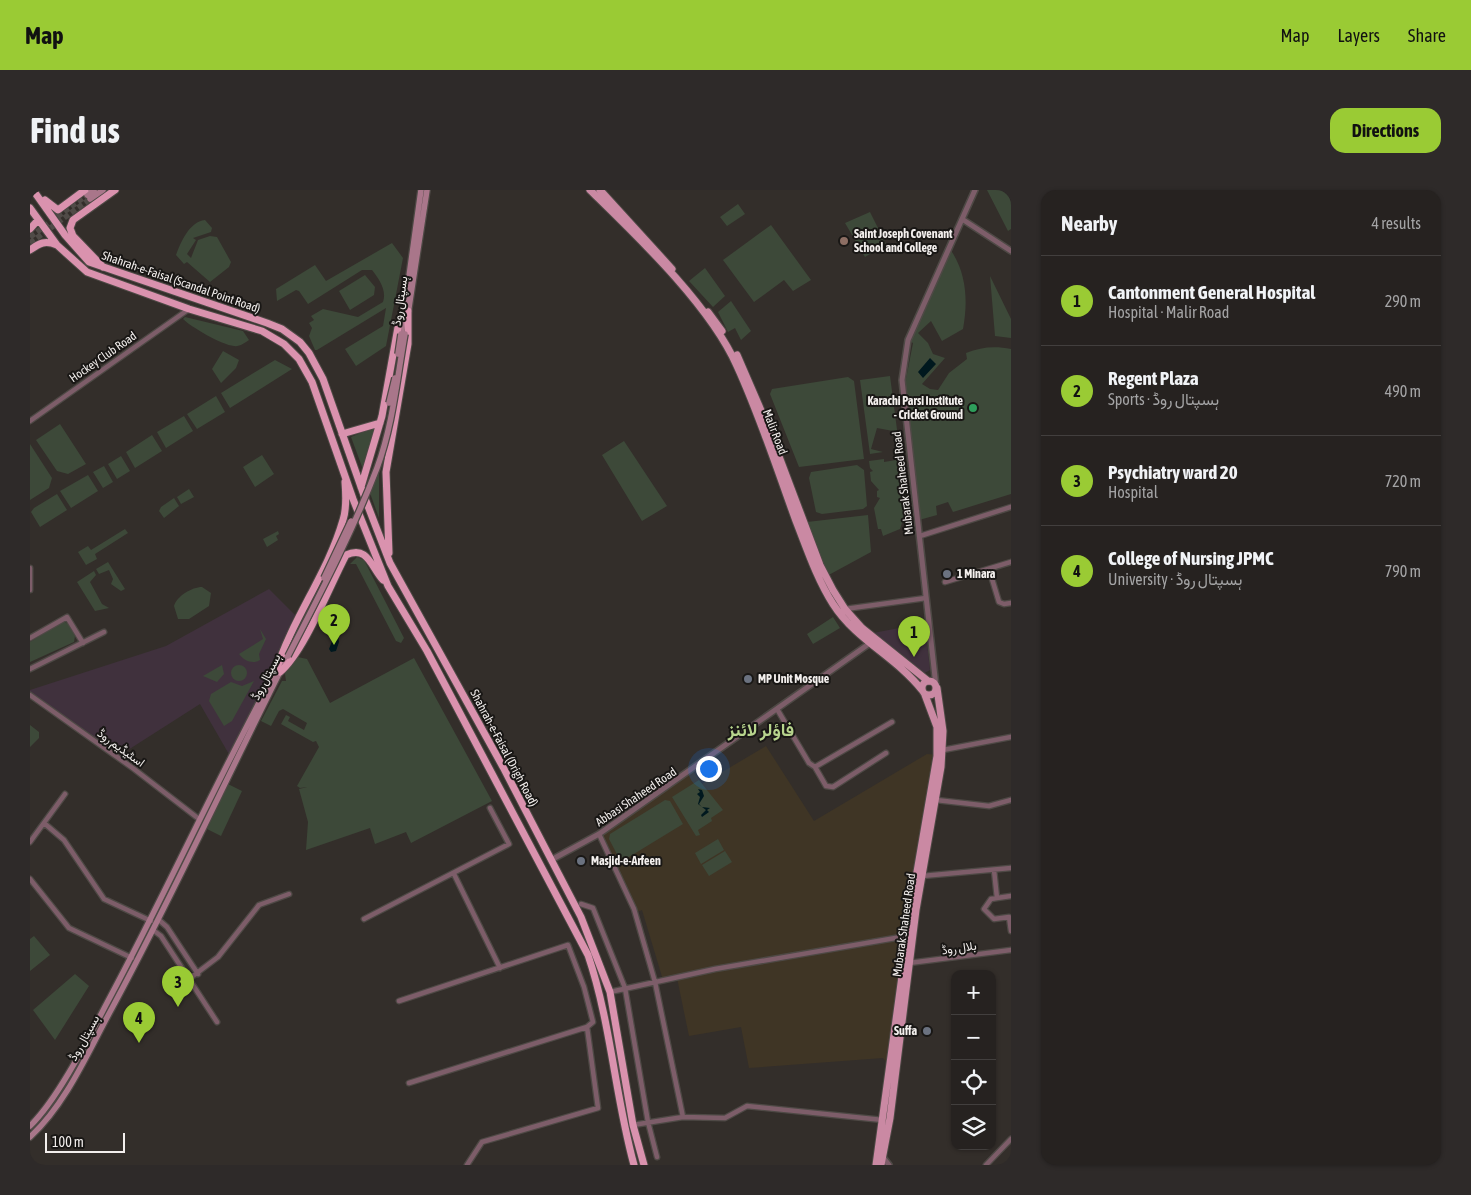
<!DOCTYPE html>
<html lang="en">
<head>
<meta charset="utf-8">
<style>
	:root { --surface:#262220; --page:#2e2a29; --text:#f1f3f6; --muted:#a4a4a5; --line:#423f3e; --accent:#9acb34 }
	body { margin:0; font-family:"Asap Condensed",Vazirmatn,sans-serif; background:var(--page); color:var(--text) }
	.controls { position:absolute; right:15px; bottom:15px; display:grid; overflow:hidden; border-radius:10px; box-shadow:0 1px 4px #0004 }
	.controls button { width:45px; height:45px; display:grid; place-items:center; padding:0; border:0; border-bottom:1px solid var(--line); background:var(--surface); color:var(--text); font:25px sans-serif }
	.scale { position:absolute; left:15px; bottom:12px; width:80px; box-sizing:border-box; padding-left:5px; border:2px solid #f3efed; border-top:0; font-size:14px; line-height:18px; white-space:nowrap; color:#f3efed; -webkit-text-stroke:4px #191715; paint-order:stroke }
	.you { position:absolute; left:678px; top:578px; width:18px; height:18px; margin:-12px; border:4px solid #fff; border-radius:50%; background:#1a73e8; box-shadow:0 0 0 8px #1a73e833 }
	.badge { display:grid; place-items:center; width:32px; height:32px; border-radius:50%; background:var(--accent); color:#111; font-size:16px; font-weight:700 }
	.pin { position:absolute; translate:-50% -41px; filter:drop-shadow(0 1px 2px #0008) }
	.pin::after { content:''; position:absolute; top:26px; width:18px; height:15px; background:inherit; clip-path:polygon(0 0,100% 0,50% 100%) }
	.list { margin:0; padding:0; list-style:none }
	h2 { display:flex; justify-content:space-between; align-items:center; height:65px; margin:0; padding:0 20px; font-size:21px }
	h2 small { font-size:16px; font-weight:400; color:var(--muted) }
	.list li { display:grid; grid-template-columns:32px 1fr auto; gap:15px; align-items:center; box-sizing:border-box; height:90px; padding:0 20px; border-top:1px solid var(--line) }
	.list b { display:block; font-size:19px; white-space:nowrap }
	.list p { margin:0; font-size:16px; white-space:nowrap; color:var(--muted) }
	.list em { font-size:16px; font-style:normal; color:var(--muted) }
	.icon { flex:none; width:28px; height:28px; fill:none; stroke:currentColor; stroke-width:2; stroke-linecap:round; stroke-linejoin:round }
	.map { position:relative; flex:none; width:981px; height:975px; overflow:hidden; border-radius:15px }
	header { display:flex; align-items:center; gap:30px; box-sizing:border-box; height:70px; padding:0 25px; background:var(--accent); color:#111 }
	header strong { font-size:24px }
	nav { display:flex; gap:28px; margin-inline-start:auto; font-size:18px }
	.intro { display:flex; align-items:center; justify-content:space-between; box-sizing:border-box; height:120px; padding:0 30px }
	h1 { margin:0; font-size:35px }
	.button { padding:12px 22px; border-radius:15px; background:var(--accent); color:#111; font-size:18px; font-weight:700 }
	main { display:flex; gap:30px; padding:0 30px }
	aside { flex:1; background:var(--surface); border-radius:15px; box-shadow:0 1px 4px #0004 }
	.map>svg:first-child { display:block }
</style>
</head>
<body>
<header>
<strong>Map</strong>
<nav><a>Map</a><a>Layers</a><a>Share</a></nav>
</header>
<div class="intro"><h1>Find us</h1><a class="button">Directions</a></div>
<main>
<div class="map">
<svg width="981" height="975" viewBox="0 0 981 975">
	<rect width="100%" height="100%" fill="#332e2a"/>
	<path fill="#3f3525" d="M736,556L784,631L897,564L909,565L863,879L853,868L719,878L711,837L659,846L647,788L633,790L612,720L605,723L569,644L662,580L672,594Z"/>
	<path fill="#40313d" d="M239,399L268,428L200,566L170,514L87,567L0,505V500L136,456Z
		M895,433L900,480L891,485L838,444Z"/>
	<path fill="#3d4939" d="M957,0H981V39L978,41Z
		M708,14L715,24L697,36L690,27Z
		M840,22L856,54L835,67L815,33Z
		M175,30L182,38L181,42L163,48L166,50L157,64L161,68L168,50L180,46L187,47L201,72L199,77L180,92L157,72L154,74L146,65C151,52 159,32 175,30Z
		M741,35L781,90L763,101L754,90L724,112L693,70Z
		M362,53L373,68L356,156L326,176L315,159L353,136L356,118L287,160H285L279,146L282,138L279,133L284,130L281,126L293,119L328,127L353,112C357,100 349,89 342,80H332L278,114L269,101L266,100L247,111L246,99L285,75L296,91Z
		M920,59C937,83 938,112 933,139L912,151L901,131L888,143L898,153L903,164L915,168L892,194L900,199L908,200L919,183L937,169L936,163C951,157 965,156 981,159V304L923,322L918,312L906,316L907,325L889,330L875,194L883,153L881,152L888,128Z
		M675,78L695,106L683,117L659,91Z
		M335,85L345,97L344,105L320,120L309,101Z
		M960,86L981,129V148L965,146Z
		M701,111L721,141L711,150L705,138L698,142L688,122Z
		M155,127L213,141L219,150C215,153 209,157 204,156C192,155 161,137 153,129Z
		M193,161L209,170L206,178L191,193L182,179Z
		M245,170L262,179L200,218L191,203Z
		M860,186L869,255L865,252L866,247L862,246L863,241L847,238L841,259L853,262L840,264L830,190Z
		M818,187L824,191L834,269L769,277L740,204L742,199Z
		M186,206L195,222L167,239L157,224Z
		M154,226L163,241L136,258L127,242Z
		M30,234L56,274L38,284L27,281L6,250Z
		M345,237L334,282L321,247Z
		M122,245L132,261L105,278L96,262Z
		M594,251L637,316L612,331L572,265Z
		M0,254L22,288L19,298L0,310Z
		M232,265L244,284L225,297L213,277Z
		M91,266L100,281L87,289L78,274Z
		M854,269V272L872,269L877,332L872,333L870,339L853,346L851,339H848L844,318L850,308L847,307V301L849,300L841,291L840,282L843,281L840,278L839,271Z
		M827,275L834,280L837,316L833,319L792,324L786,322L779,288L781,282Z
		M74,276L83,292L73,298L63,282Z
		M349,281V328L340,303Z
		M58,285L68,301L41,318L30,301Z
		M159,299L164,307L151,314L147,307Z
		M27,304L37,320L10,337L1,322L4,318Z
		M144,308L149,316L134,328L129,321L131,317Z
		M838,325L841,362L795,387L777,332Z
		M95,339L98,343L65,364L67,369L56,375L48,362L58,356L61,360Z
		M248,341L249,344L246,346L248,350L237,357L233,349Z
		M327,367L334,370L374,448L371,453L366,451L326,374H320Z
		M78,372L95,399L91,401L81,394L83,389L79,380L69,384L66,379Z
		M64,381L66,385L60,392L72,414L79,418L65,421L47,392Z
		M172,397L181,403L179,416L159,429H148L144,416C147,406 162,397 172,397Z
		M803,427L810,438L783,454L777,444Z
		M34,431L38,434L45,446L44,452L0,472V452Z
		M230,439L236,449L229,464L230,470C223,475 213,470 209,464L233,449Z
		M263,466L277,469L300,513L384,468L462,611L381,653L376,642L345,654L340,638L276,660L278,632L269,599L277,597L270,598L267,596L289,557L286,551L283,552L251,534L256,525L260,527L258,531L274,540L277,533L253,519L249,521L241,536L231,531L252,491H256L255,484Z
		M201 483a8 8 0 1 1 16 0a8 8 0 1 1-16 0Z
		M192,475L194,484L187,492L173,486Z
		M224,491L202,531L194,536L179,511L181,504L201,492L212,496Z
		M0,535L9,542V548L0,557Z
		M669,590L693,620L681,628L682,631L668,640L670,645L666,646L642,607Z
		M198,594L212,601L191,646L177,639Z
		M635,610L640,611L653,634L594,670H590L579,649L580,644Z
		M688,649L694,660L671,674L665,663Z
		M695,661L702,672L679,686L672,675Z
		M4,746L20,765L0,781V749Z
		M45,784L59,796L25,850L3,820Z"/>
	<path fill="#00181e" d="M900,168L906,174L893,188L888,182Z
		M308,445L309,452L306,461L301,462L299,459L304,446Z
		M668,599L672,600L674,606L669,614L672,617L680,618L677,620L679,622L672,627L671,625L676,620L668,614L670,607L667,604L670,602Z"/>
	<g fill="none" stroke-linecap="round" stroke-linejoin="round">
		<path stroke="#504b47" stroke-width="5.5" stroke-dasharray="5.5 3" stroke-linecap="butt" d="M0,47L57,5
			M0,53L60,9"/>
		<g stroke="#4e4945" stroke-width="7">
			<path id="minor" d="M0,231L159,119
				M890,346L981,317
				M0,378V400
				M959,379L969,412L974,414L981,413
				M915,392L981,372
				M815,419L896,408
				M0,448L37,427L53,453
				M0,479L74,442
				M0,505L104,579L169,629
				M747,519L779,573L785,577L862,532
				M913,560L981,547
				M785,577L796,596L803,597L856,563
				M906,610L959,616L981,610
				M14,633L34,650L74,709L121,731
				M569,644L604,719L625,792L653,927
				M0,652L35,604
				M964,680L967,708L961,709L954,719L964,729L979,727L981,741
				M424,684L470,778
				M892,686L981,678
				M0,689L39,738L102,768
				M967,708L981,706
				M551,714L563,718L595,798L618,932L627,967
				M334,729L479,654L460,618
				M129,730L137,737L168,784
				M123,740L131,746L187,832
				M879,773L981,760
				M159,789L188,767L229,715L259,704
				M580,802L685,779L877,746
				M369,811L538,755L554,797L563,832L557,837L568,918L452,952L437,975
				M379,893L557,837
				M603,935L653,927L695,928L717,916L853,930
				M956,975L981,949"/>
		</g>
		<g stroke="#4e4945" stroke-width="8">
			<path id="tertiary" d="M932,29L981,61
				M906,496L872,190L878,150L945,0
				M521,670L569,644L843,451
				M852,966L859,975"/>
		</g>
		<g stroke="#4e4945" stroke-width="8">
			<path id="secondary" d="M57,5L64,0
				M60,9L73,0
				M378,124L397,0
				M371,144L391,0
				M0,936C28,909 59,847 78,811C137,701 188,587 248,477
				M0,947C36,914 58,862 81,820C144,704 198,584 258,466"/>
		</g>
		<g stroke="#4e4945" stroke-width="9">
			<path id="primary" d="M560,0C607,46 680,115 707,176C730,226 747,279 766,331C777,359 787,389 803,414C826,450 866,467 892,500
				M570,0L642,79
				M678,122L692,141
				M707,165L736,232L790,375L803,400L815,419L832,438L898,491
				M892 498a7 7 0 1 1 14 0a7 7 0 1 1-14 0Z
				M846,975L884,699L907,566V537L895,505
				M851,975L860,928L886,720L911,577L913,541L907,498"/>
		</g>
		<g stroke="#4e4945" stroke-width="9">
			<path id="trunk" d="M3,0L35,45L59,72L237,133L252,139L270,152L279,163L293,189L336,311L360,373L473,577L551,727L580,802L603,935L614,975
				M15,10L28,20L55,0
				M0,18L27,55L57,82L159,119L232,141L254,154L269,169L282,192L323,309L358,396L397,461L558,765C581,833 585,906 604,975
				M0,39L8,30
				M0,60C10,53 15,50 27,55
				M73,77L43,46L40,38L43,30L85,0
				M312,244L350,233
				M331,297L352,226L368,137L374,121
				M359,363L356,282L378,154V121
				M246,481C262,429 298,383 313,330C317,318 316,304 315,292
				M250,482C274,462 300,395 316,365C338,355 341,377 353,390"/>
		</g>
		<use href="#minor" stroke="#7d5d69" stroke-width="4.5"/>
		<use href="#tertiary" stroke="#7d5d69" stroke-width="5"/>
		<use href="#secondary" stroke="#a9768a" stroke-width="5.5"/>
		<use href="#primary" stroke="#ca89a3" stroke-width="7"/>
		<use href="#trunk" stroke="#da92ae" stroke-width="7"/>
		<g stroke="#4e4945" stroke-width="8" stroke-linecap="butt">
			<path id="secondary-bridge" d="M368,164L371,144
				M359,213L365,188
				M294,388L321,331
				M258,466C290,404 322,343 347,278C363,235 367,188 375,144"/>
		</g>
		<use href="#secondary-bridge" stroke="#a9768a" stroke-width="5.5"/>
	</g>
	<circle fill="#8d6e63" stroke="#191715" stroke-width="2" cx="814" cy="51" r="5"/>
	<circle fill="#2e9e5b" stroke="#191715" stroke-width="2" cx="943" cy="218" r="5"/>
	<g fill="#6b7280" stroke="#191715" stroke-width="2">
		<circle cx="917" cy="384" r="5"/>
		<circle cx="718" cy="489" r="5"/>
		<circle cx="551" cy="671" r="5"/>
		<circle cx="897" cy="841" r="5"/>
	</g>
	<g text-anchor="middle" dominant-baseline="central" stroke-width="4" stroke-linejoin="round" paint-order="stroke">
		<g font-size="12" font-weight="bold" fill="#f3efed" stroke="#191715" text-anchor="start">
			<text x="824" y="44">Saint Joseph Covenant<tspan x="824" dy="14">School and College</tspan></text>
			<text x="933" y="211" text-anchor="end">Karachi Parsi Institute<tspan x="933" dy="14">- Cricket Ground</tspan></text>
			<text x="927" y="384">1 Minara</text>
			<text x="728" y="489">MP Unit Mosque</text>
			<text x="561" y="671">Masjid-e-Arfeen</text>
			<text x="887" y="841" text-anchor="end">Suffa</text>
		</g>
		<g font-size="12" fill="#f3efed" stroke="#191715">
			<text transform="translate(151 92) rotate(19)">Shahrah-e-Faisal (Scandal Point Road)</text>
			<text transform="translate(370 111) rotate(-82)">ہسپتال روڈ</text>
			<text transform="translate(73 167) rotate(-35)">Hockey Club Road</text>
			<text transform="translate(745 242) rotate(69)">Malir Road</text>
			<text transform="translate(873 293) rotate(-97)">Mubarak Shaheed Road</text>
			<text transform="translate(236 487) rotate(-63)">ہسپتال روڈ</text>
			<text transform="translate(91 558) rotate(36)">اسٹیڈیم روڈ</text>
			<text transform="translate(474 558) rotate(62)">Shahrah-e-Faisal (Drigh Road)</text>
			<text transform="translate(606 607) rotate(-34)">Abbasi Shaheed Road</text>
			<text transform="translate(874 735) rotate(-82)">Mubarak Shaheed Road</text>
			<text transform="translate(929 758) rotate(-8)">بلال روڈ</text>
			<text transform="translate(54 848) rotate(-61)">ہسپتال روڈ</text>
		</g>
		<g font-size="18" font-weight="bold" fill="#b8d58d" stroke="#191715">
			<text x="731" y="539">فاؤلر لائنز</text>
		</g>
	</g>
</svg>
<div class="controls">
<button>+</button>
<button>−</button>
<button><svg class="icon" aria-label="locate" viewBox="0 0 24 24"><circle cx="12" cy="12" r="6"/><path d="M12 2v4M12 18v4M2 12h4M18 12h4"/></svg></button>
<button><svg class="icon" aria-label="layers" viewBox="0 0 24 24"><path d="M12 4l9 5-9 5-9-5zM3 14l9 5 9-5"/></svg></button>
</div>
<div class="scale">100 m</div>
<div class="you"></div>
<div class="pin badge" style="left:884px;top:467px">1</div>
<div class="pin badge" style="left:304px;top:455px">2</div>
<div class="pin badge" style="left:148px;top:817px">3</div>
<div class="pin badge" style="left:109px;top:853px">4</div>
</div>
<aside>
<h2>Nearby<small>4 results</small></h2>
<ul class="list">
<li><span class="badge">1</span><div><b>Cantonment General Hospital</b><p>Hospital · Malir Road</p></div><em>290 m</em></li>
<li><span class="badge">2</span><div><b>Regent Plaza</b><p>Sports · ہسپتال روڈ</p></div><em>490 m</em></li>
<li><span class="badge">3</span><div><b>Psychiatry ward 20</b><p>Hospital</p></div><em>720 m</em></li>
<li><span class="badge">4</span><div><b>College of Nursing JPMC</b><p>University · ہسپتال روڈ</p></div><em>790 m</em></li>
</ul>
</aside>
</main>
</body>
</html>
